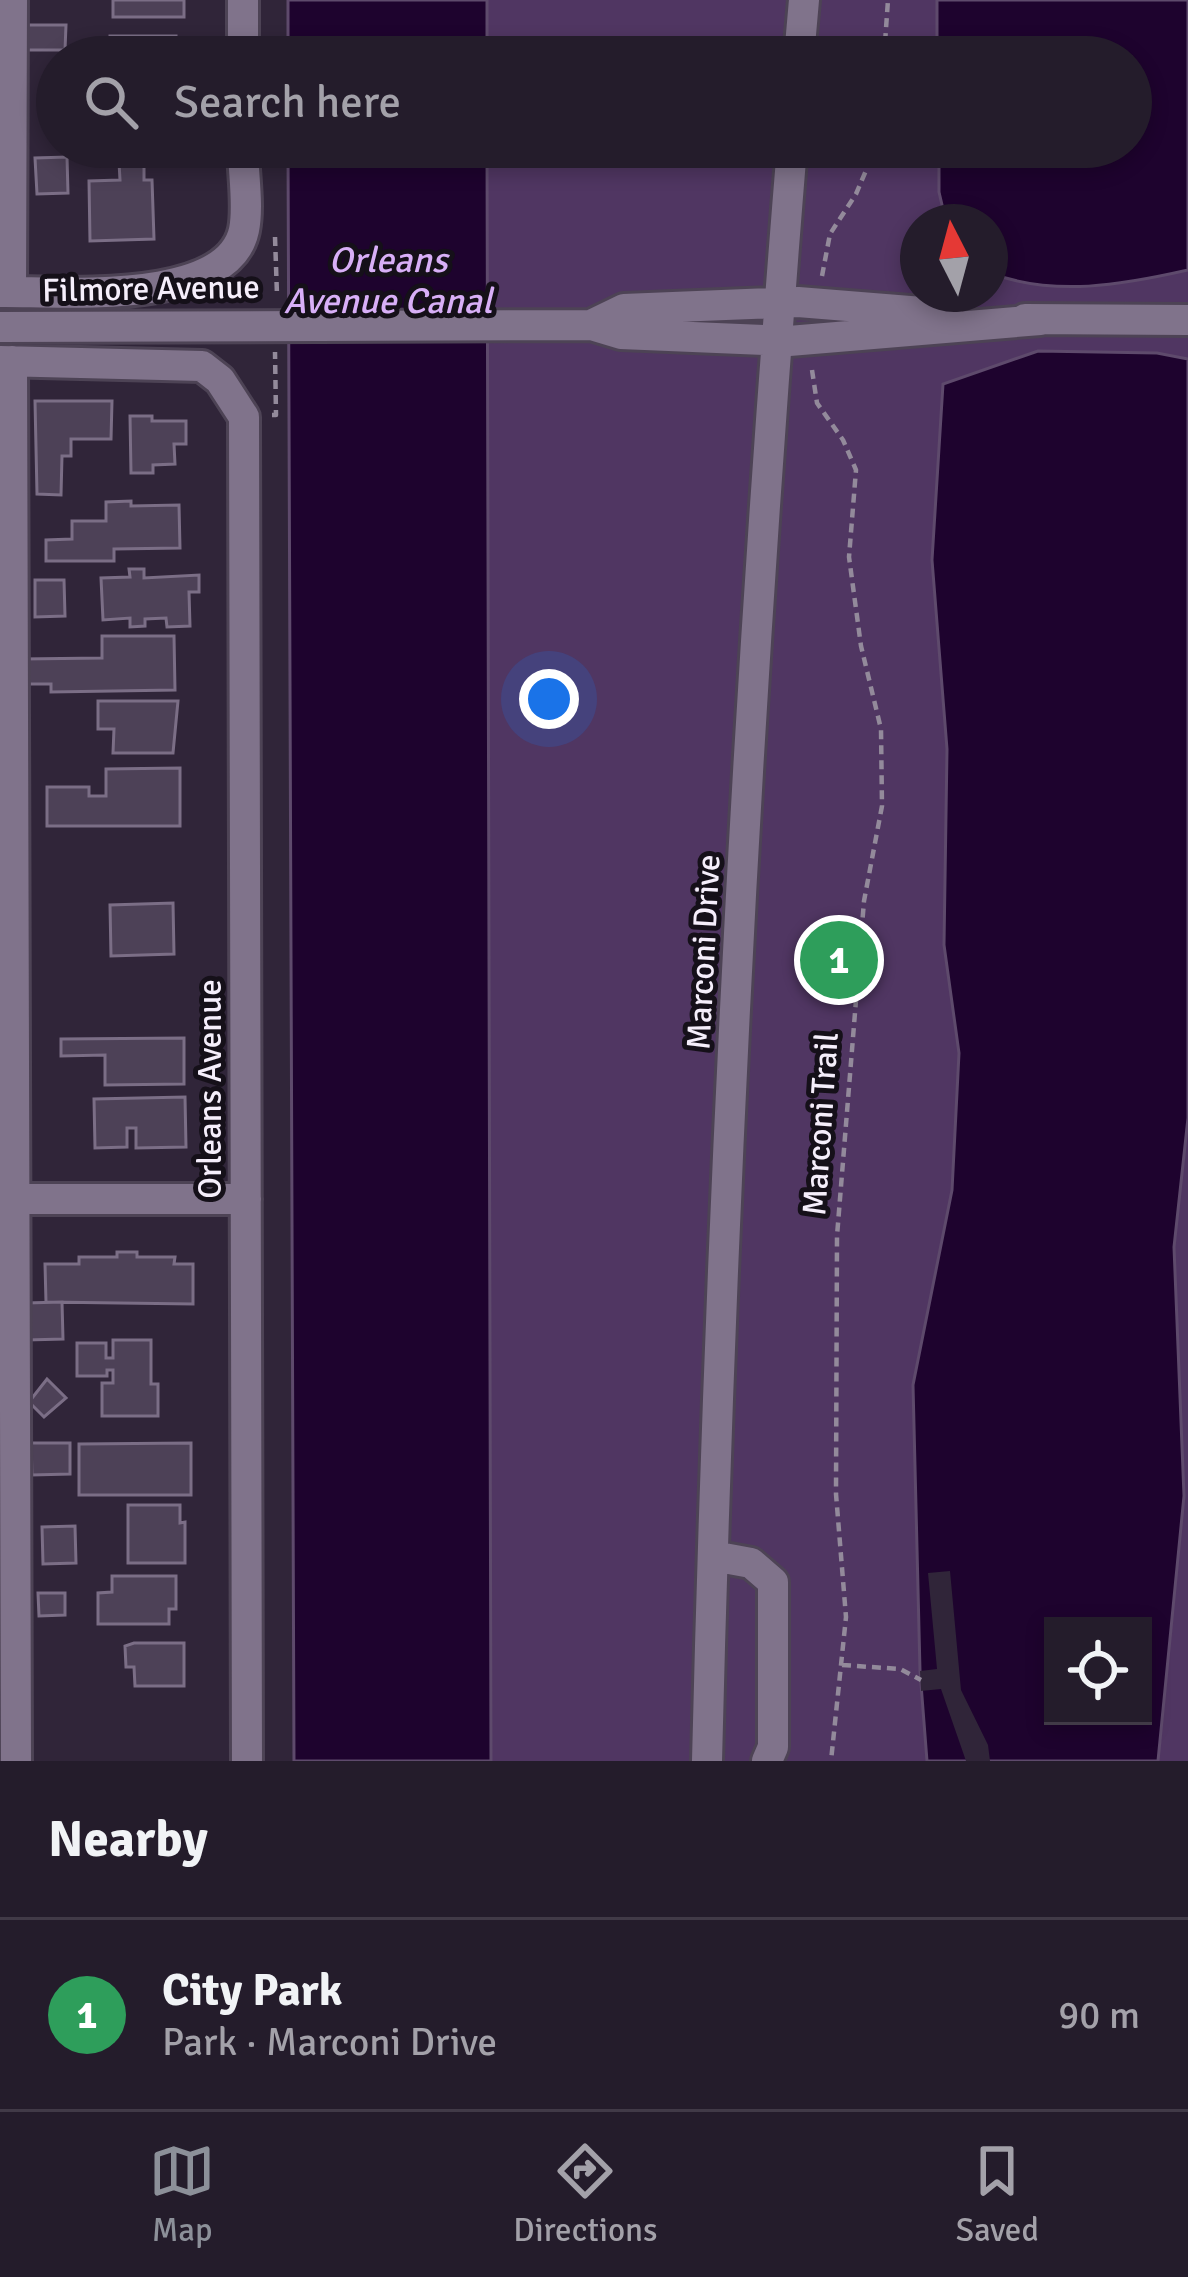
<!DOCTYPE html>
<html lang="en">
<head>
<meta charset="utf-8">
<style>
	:root { --surface:#241c2b; --page:#302937; --text:#f1f3f6; --muted:#a3a1a9; --line:#413a47; --accent:#8c9099 }
	body { margin:0; font-family:Signika,sans-serif; background:var(--page); color:var(--text) }
	.controls { position:absolute; right:36px; bottom:36px; display:grid; overflow:hidden; border-radius:0px; box-shadow:0 6px 18px #0003 }
	.controls button { width:108px; height:108px; display:grid; place-items:center; padding:0; border:0; border-bottom:3px solid var(--line); background:var(--surface); color:var(--text); font:60px sans-serif }
	.compass { position:absolute; left:900px; top:204px; width:108px; height:108px; border-radius:50%; background:var(--surface); box-shadow:0 6px 18px #0003; rotate:354deg }
	.you { position:absolute; left:549px; top:699px; width:42px; height:42px; margin:-30px; border:9px solid #fff; border-radius:50%; background:#1a73e8; box-shadow:0 0 0 18px #1a73e833 }
	.badge { display:grid; place-items:center; width:78px; height:78px; border-radius:50%; background:var(--accent); color:#fff; font-size:39px; font-weight:700 }
	.pin { position:absolute; translate:-50% -50%; border:6px solid #fff; box-shadow:0 3px 12px #0006 }
	.list { margin:0; padding:0; list-style:none }
	h2 { display:flex; justify-content:space-between; align-items:center; height:156px; margin:0; padding:0 48px; font-size:51px }
	h2 small { font-size:39px; font-weight:400; color:var(--muted) }
	.list li { display:grid; grid-template-columns:78px 1fr auto; gap:36px; align-items:center; box-sizing:border-box; height:192px; padding:0 48px; border-top:3px solid var(--line) }
	.list b { display:block; font-size:45px; white-space:nowrap }
	.list p { margin:0; font-size:39px; white-space:nowrap; color:var(--muted) }
	.list em { font-size:39px; font-style:normal; color:var(--muted) }
	.icon { flex:none; width:66px; height:66px; fill:none; stroke:currentColor; stroke-width:2; stroke-linecap:round; stroke-linejoin:round }
	.map { position:relative; flex:none; width:1188px; height:1761px; overflow:hidden }
	.search { position:absolute; background:var(--surface); box-shadow:0 6px 18px #0003; left:36px; right:36px; top:36px; height:132px; display:flex; align-items:center; gap:30px; box-sizing:border-box; padding:0 42px; border-radius:66px; color:var(--muted); font-size:45px }
	.sheet { height:348px; background:var(--surface) }
	nav { display:flex; justify-content:space-around; align-items:center; box-sizing:border-box; height:168px; border-top:3px solid var(--line); background:var(--surface); font-size:33px; color:var(--muted) }
	nav a { display:grid; justify-items:center; gap:6px }
	nav .on { color:var(--accent) }
	.map>svg:first-child { display:block }
</style>
</head>
<body>
<div class="map">
<svg width="1188" height="1761" viewBox="0 0 1188 1761">
	<rect width="100%" height="100%" fill="#302539"/>
	<path fill="#503662" fill-rule="evenodd" d="M487,0H1188V1761H491L487,147H1131V57H487ZM918,222H990V294H918ZM1053,1626H1143V1716H1053Z"/>
	<path fill="#1e032e" stroke="#5e4a6c" stroke-width="3" fill-rule="evenodd" d="M288,0H487V57H288Z
		M937,0H1188V270C1122,285 1055,297 990,273V222H946L939,192V147H1131V57H937Z
		M288,147H487L491,1761H294Z
		M1038,351L1157,353L1188,359V1118L1174,1247L1184,1496L1158,1761H927L920,1671L913,1385L952,1190L959,1053L944,945L947,749L932,560L943,384ZM1053,1626H1143V1716H1053Z"/>
	<path fill="#302539" d="M950,1571L961,1690L988,1745L990,1761H966L941,1689L921,1691L920,1671L937,1669L928,1573Z"/>
	<path fill="#4d4157" stroke="#7b6e86" stroke-width="3" d="M113,0H184V17H113Z
		M23,25H66L65,50H23Z
		M110,36H176V43L182,44V57H110Z
		M100,147H182V150H100Z
		M67,157L68,193L37,194L35,158Z
		M119,162H144V180H152L154,239L90,241L89,181L120,180Z
		M35,401H112L111,439H71V456H62L61,495L37,494Z
		M130,416H152V421H186V444H174L175,464L153,465V473H131Z
		M131,501V506L179,505L180,548L114,549V561H46V540L72,539V521H106V502Z
		M129,569H144V578L199,575V592H189L190,626L167,627L166,618L145,619V626L130,627V618L103,620L101,578L130,577Z
		M35,580H64L65,616L35,617Z
		M102,636H174L175,690L51,692V684H23L22,659L102,658Z
		M98,701H178L173,753H113L114,729H98Z
		M180,768V826H47V787H89V796H106V769Z
		M173,903L174,954L111,956L110,905Z
		M184,1038V1084L105,1085V1055L61,1056V1039Z
		M185,1097L186,1147L136,1148V1128H127V1147L95,1148L94,1099Z
		M117,1252H137V1257H175L174,1264H193V1304L46,1302L45,1264H79V1257H117Z
		M62,1302L63,1339L27,1340L26,1303Z
		M113,1340H151V1384H158V1416H102V1383H113V1370H107V1376H77V1343H106V1358H113Z
		M47,1379L66,1398L44,1417L29,1402Z
		M31,1443H70V1474L32,1475Z
		M191,1443V1495H79V1444Z
		M128,1505H180V1523L185,1522V1563H128Z
		M75,1526L76,1563L43,1564L42,1527Z
		M112,1576H176V1609H169V1624H98V1593L112,1592Z
		M38,1593H65V1615L39,1616Z
		M134,1643H184V1686H135L134,1667H126L125,1646Z"/>
	<g fill="none" stroke-linecap="round" stroke-linejoin="round">
		<g stroke="#4d4355" stroke-width="36">
			<path id="minor" d="M243,0V57
				M799,57L804,0
				M0,292C59,291 228,307 244,230C249,205 243,173 243,147
				M11,292L12,0
				M1025,319L1188,320
				M591,325L624,309L798,302L947,314
				M0,327L591,325L621,334L789,341L1040,320
				M0,361L202,366L220,380L244,417L247,1761
				M12,361L16,1761
				M0,1199H246
				M713,1556L751,1563L773,1582V1747L767,1761
				M707,1761C720,1223 748,684 792,147"/>
		</g>
		<path stroke="#938a9b" stroke-width="4.5" stroke-dasharray="9 6" stroke-linecap="butt" d="M884,57L888,0
			M275,237L277,295
			M822,276L830,234L856,194L876,147
			M812,370L817,403L843,440L856,470L849,557L861,646L881,729L882,806L864,901L837,1236L836,1494L846,1617L831,1761
			M272,415H276L275,352
			M842,1665L900,1669L921,1680"/>
		<use href="#minor" stroke="#80738b" stroke-width="30"/>
	</g>
	<g text-anchor="middle" dominant-baseline="central" stroke-width="10" stroke-linejoin="round" paint-order="stroke">
		<g font-size="33" fill="#f5eefb" stroke="#151019">
			<text transform="translate(151 289) rotate(-1)">Filmore Avenue</text>
			<text transform="translate(704 952) rotate(-87)">Marconi Drive</text>
			<text transform="translate(210 1089) rotate(-90)">Orleans Avenue</text>
			<text transform="translate(821 1124) rotate(-86)">Marconi Trail</text>
		</g>
		<g font-size="36" font-style="italic" fill="#d8aff7" stroke="#151019">
			<text x="388" y="260">Orleans<tspan x="388" dy="41">Avenue Canal</tspan></text>
		</g>
	</g>
</svg>
<div class="controls">
<button><svg class="icon" aria-label="locate" viewBox="0 0 24 24"><circle cx="12" cy="12" r="6"/><path d="M12 2v4M12 18v4M2 12h4M18 12h4"/></svg></button>
</div>
<svg class="compass" viewBox="-18 -18 36 36"><path d="M0-13l5 13h-10z" fill="#e53935"/><path d="M0 13l5-13h-10z" fill="#a3a1a9"/></svg>
<div class="you"></div>
<div class="pin badge" style="left:839px;top:960px;background:#2e9e5b">1</div>
<div class="search"><svg class="icon" aria-label="search" viewBox="0 0 24 24"><circle cx="10" cy="10" r="6"/><path d="M15 15l6 6"/></svg>Search here</div>
</div>
<section class="sheet">
<h2>Nearby<small></small></h2>
<ul class="list">
<li><span class="badge" style="background:#2e9e5b">1</span><div><b>City Park</b><p>Park · Marconi Drive</p></div><em>90 m</em></li>
</ul>
</section>
<nav>
<a class="on"><svg class="icon" aria-label="map" viewBox="0 0 24 24"><path d="M3 6l6-2 6 2 6-2v14l-6 2-6-2-6 2zM9 4v14M15 6v14"/></svg>Map</a>
<a><svg class="icon" aria-label="directions" viewBox="0 0 24 24"><path d="M12 3l9 9-9 9-9-9zM9 14v-3h6M13 9l2 2-2 2"/></svg>Directions</a>
<a><svg class="icon" aria-label="saved" viewBox="0 0 24 24"><path d="M7 4h10v16l-5-4-5 4z"/></svg>Saved</a>
</nav>
</body>
</html>
